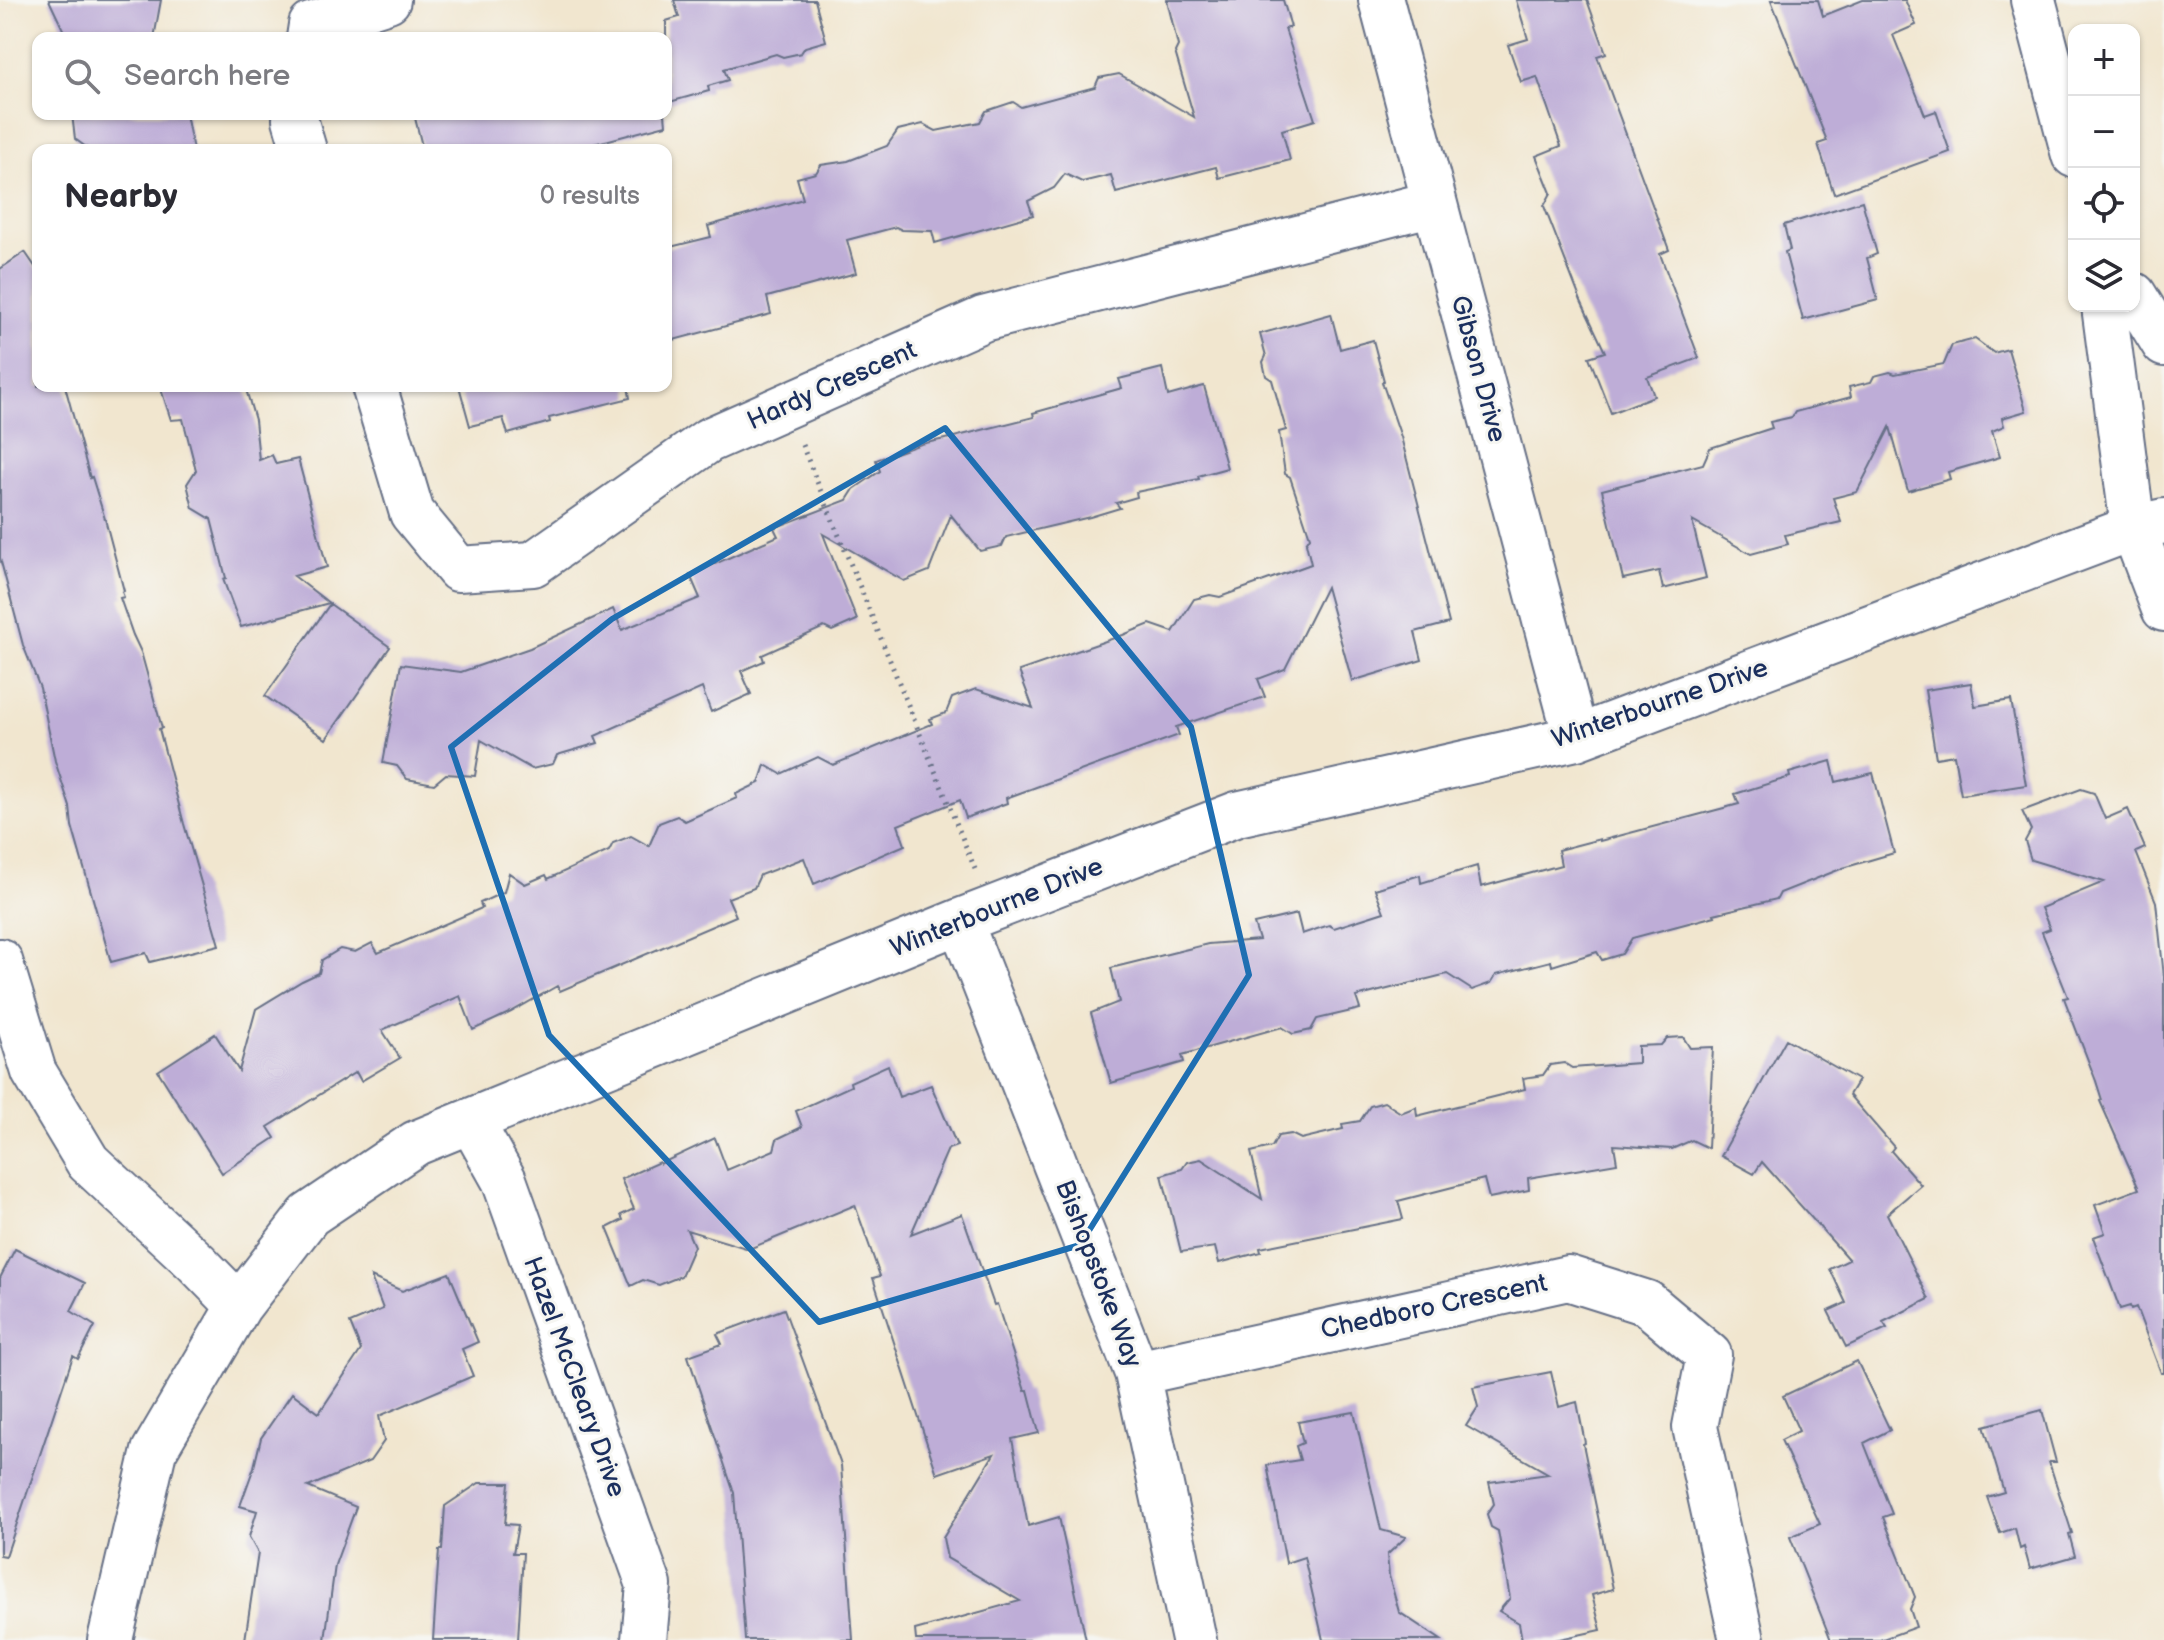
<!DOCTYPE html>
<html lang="en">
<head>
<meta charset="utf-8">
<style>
	:root { --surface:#fff; --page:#f7f7f7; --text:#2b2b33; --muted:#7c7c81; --line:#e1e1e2 }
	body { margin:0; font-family:"Balsamiq Sans",sans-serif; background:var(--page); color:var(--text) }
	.controls { position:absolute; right:24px; top:24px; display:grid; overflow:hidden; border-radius:16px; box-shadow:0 2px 6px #0004 }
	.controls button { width:72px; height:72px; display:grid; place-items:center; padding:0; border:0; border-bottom:2px solid var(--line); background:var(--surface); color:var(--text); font:40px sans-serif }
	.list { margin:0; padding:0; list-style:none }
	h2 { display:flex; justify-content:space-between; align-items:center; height:104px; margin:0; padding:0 32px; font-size:34px }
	h2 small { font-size:26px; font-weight:400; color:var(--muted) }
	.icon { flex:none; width:44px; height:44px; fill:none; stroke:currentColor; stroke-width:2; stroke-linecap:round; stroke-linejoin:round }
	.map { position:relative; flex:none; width:2164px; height:1640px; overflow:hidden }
	.search { position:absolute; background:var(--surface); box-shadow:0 2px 6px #0004; left:32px; top:32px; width:640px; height:88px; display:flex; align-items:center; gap:20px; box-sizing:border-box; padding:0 28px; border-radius:16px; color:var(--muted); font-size:30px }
	.panel { position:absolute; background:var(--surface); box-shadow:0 2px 6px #0004; left:32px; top:144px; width:640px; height:248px; border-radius:16px }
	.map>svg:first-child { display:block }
</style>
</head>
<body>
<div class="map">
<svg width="2164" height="1640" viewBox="0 0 2164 1640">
	<rect width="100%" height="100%" fill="#f6f6f2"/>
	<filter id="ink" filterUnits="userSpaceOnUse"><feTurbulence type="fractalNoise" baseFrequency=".0125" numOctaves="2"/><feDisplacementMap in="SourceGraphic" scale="16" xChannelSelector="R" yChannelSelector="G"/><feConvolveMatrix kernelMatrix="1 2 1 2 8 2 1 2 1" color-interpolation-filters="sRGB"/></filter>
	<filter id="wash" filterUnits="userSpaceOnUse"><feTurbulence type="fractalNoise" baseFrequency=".006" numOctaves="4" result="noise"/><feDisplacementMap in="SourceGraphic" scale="32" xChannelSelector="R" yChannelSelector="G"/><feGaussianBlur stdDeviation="1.8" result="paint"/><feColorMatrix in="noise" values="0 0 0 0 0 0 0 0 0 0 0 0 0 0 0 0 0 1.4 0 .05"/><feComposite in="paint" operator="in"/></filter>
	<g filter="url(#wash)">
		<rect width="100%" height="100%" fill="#f1e6cf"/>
		<g id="blocks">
			<path fill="#beadd7" d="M49,0H161L154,38H67Z
				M674,0H815L826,41L805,47L801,53L783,57L776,54L724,69L728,80L708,86L709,91L666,103V21L679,17Z
				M1167,0H1283L1291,27L1285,29L1315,120L1282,130L1290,160L1219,178L1216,167L1116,193L1111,175L1082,182L1065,174L1054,188L1028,201L1033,215L935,243L932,231L902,230L896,227L847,240L856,273L767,297L771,314L666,342V248L711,237L708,226L803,199L797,178L816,173L821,165L848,161L887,146L898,130L923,124L936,131L980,122L986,111L1013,102L1021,107L1095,87L1099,78L1119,74L1194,117L1175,52L1178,46Z
				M1516,0H1587L1606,53L1597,56L1669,250L1660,254L1699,358L1647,377L1654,396L1611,413L1589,357L1605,352L1581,301L1544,206L1551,193L1536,156L1561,146L1537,77L1521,82L1508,45L1528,39Z
				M1771,0H1818L1823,16L1863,0H1905L1916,25L1893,35L1925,115L1936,111L1950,152L1834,194L1818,144L1827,141Z
				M72,114H186L193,150H90L75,139Z
				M414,114H665L666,125L571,150H423Z
				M1862,201L1877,254L1867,258L1878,300L1803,320L1785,252L1790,250L1784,225Z
				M25,252L38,271V386H65L90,478L92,477L105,519L124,591L122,592L124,597L120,598L133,635L141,652L162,728L159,729L184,824L219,945L150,962L146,953L111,962L72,826L70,807L55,761L40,688L23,645L0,558V269Z
				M1331,314L1340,349L1373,340L1384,381L1382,382L1401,437L1449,623L1415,632L1422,660L1352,681L1326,587L1285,669L1258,679L1265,697L1176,727L1179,735L1006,798L1007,803L966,818L960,800L898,825L905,845L814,884L804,858L760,875L754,888L728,898L736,916L560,991L557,986L511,1012L473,1030L460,996L382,1030L400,1058L361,1081L356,1072L268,1127L275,1138L222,1173L158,1071L215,1034L239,1071L256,1009L302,981L319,973L322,960L340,949L355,952L372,943L378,953L482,908L480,903L504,892L509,873L525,884L546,875L548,879L609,851L613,843L631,836L649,846L659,823L677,816L685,821L737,798L736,794L759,783L765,765L781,774L818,757L833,765L932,724L930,719L946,713L952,698L976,689L1033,708L1019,671L1123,635L1150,624L1173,632L1194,599L1210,595L1220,597L1311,564L1306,543L1310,537L1290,477L1285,474L1279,432L1286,430L1272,380L1266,376L1263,362L1266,356L1260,334Z
				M1975,339L1994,353L2008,349L2026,411L2002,418L2004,426L1992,431L2000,457L1948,472L1950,479L1908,491L1890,427L1857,492L1833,498L1841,522L1785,535L1788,544L1751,554L1692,521L1706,578L1663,589L1659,571L1623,579L1602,490L1703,464L1710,448L1772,428L1770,422L1792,417L1795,412L1851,397L1849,387L1871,382L1874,376L1890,372L1895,374L1944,364L1952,345Z
				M1162,368L1168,396L1204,386L1227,468L1198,476L1199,479L1136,492L1137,497L1116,503L1120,508L1090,517L1006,537L1002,546L980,551L951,515L929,571L904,581L823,534L857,620L832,631L824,627L762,655L764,661L741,671L751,694L711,712L702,688L595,736L598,743L557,755L553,764L532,769L481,740L475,776L446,774L434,784L407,779L397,766L383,763L401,664L461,672L530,648L613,609L622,630L700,598L690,575L778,536L774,528L847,500L854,489L880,471L876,460L921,444L950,438L1034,417L1033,413L1122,388L1119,379Z
				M160,386H245L255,420L259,460L272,455L276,464L298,459L327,567L294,576L329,603L241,627L223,579L226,578L211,519L193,508L187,484L196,470L183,419L171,420Z
				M459,386H628L630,398L549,418L550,422L508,434L503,418L470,426Z
				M330,604L390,647L326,739L265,696Z
				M1971,683L1975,706L2011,700L2026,785L1961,795L1954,755L1936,758L1925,690Z
				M1831,761L1836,782L1873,773L1894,853L1843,868L1780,893L1777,899L1714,914L1715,916L1632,938L1622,954L1602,960L1597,952L1552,966L1551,961L1496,975L1491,983L1472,990L1447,974L1356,997L1360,1009L1317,1019L1311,1030L1293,1034L1282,1027L1182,1055L1184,1062L1111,1083L1091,1013L1119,1002L1111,968L1208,944L1259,940L1254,924L1297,914L1302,934L1329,925L1334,928L1384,912L1375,889L1420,875L1421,883L1477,866L1481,887L1561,865L1558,850L1600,839V841L1739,804L1735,794L1790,777L1789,773Z
				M2081,789L2094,793L2105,819L2128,809L2145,848L2136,852L2156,902L2164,977V1373H2161L2136,1307L2131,1309L2130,1306L2120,1309L2093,1237L2105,1233L2095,1205L2139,1189L2100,1101L2102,1100L2096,1081L2064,998L2068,997L2042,932L2050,929L2041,908L2104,882L2031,860L2025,841L2031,830L2022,811Z
				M1683,1037L1690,1048L1713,1047L1708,1148L1692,1140L1672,1149L1614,1145L1617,1163L1528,1178L1529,1190L1489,1198L1484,1179L1398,1201L1403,1219L1260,1248L1261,1252L1219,1263L1215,1247L1181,1252L1162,1175L1182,1169L1187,1162L1201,1159L1262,1199L1251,1152L1272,1147L1278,1136L1291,1134L1301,1139L1343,1129L1342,1124L1360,1121L1370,1106L1384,1102L1401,1113L1416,1107L1417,1116L1525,1089L1523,1078L1543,1075L1550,1065L1564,1063L1572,1068L1638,1063V1046L1661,1045L1667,1038Z
				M1786,1039L1858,1080L1849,1095L1894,1147L1891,1151L1921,1185L1887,1214L1929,1299L1883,1322L1887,1328L1846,1347L1828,1311L1846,1303L1830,1269L1849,1260L1762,1162L1754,1174L1721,1156Z
				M888,1065L899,1097L931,1085L957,1146L948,1149L911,1234L962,1214L994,1305L997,1304L1025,1391L1028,1390L1039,1433L1012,1439L1028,1526L1059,1517L1086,1640H916L915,1630L1020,1601L947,1558L943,1538L994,1454L937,1474L873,1278L880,1276L855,1205L749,1249L687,1230L694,1246L681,1276L659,1285L643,1280L631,1286L607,1228L623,1220L621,1215L634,1209L621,1179L659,1162L660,1164L715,1138L727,1170L774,1150L777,1139L802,1127L796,1111L851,1086L850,1082Z
				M15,1249L85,1283L71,1311L95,1326L78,1359L73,1356L6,1556L0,1555V1278Z
				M449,1273L478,1342L462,1349L473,1376L379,1416L384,1441L370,1461L308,1487L356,1507L335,1565L325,1640H245L258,1553L249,1537L257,1511L240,1506L254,1467L261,1438L292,1393L319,1413L361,1350L350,1323L383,1309L371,1277L402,1291Z
				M784,1309L841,1465L853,1640H745L734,1493L688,1356L722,1344L717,1334Z
				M1857,1361L1890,1430L1864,1443L1892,1514L1883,1517L1915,1597L1910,1609L1916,1627L1880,1640H1831L1790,1537L1820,1524L1781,1440L1799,1431L1783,1396Z
				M1551,1372L1559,1407L1577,1402L1585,1443L1583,1444L1613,1589L1592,1595L1601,1630L1555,1640H1522L1519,1623L1499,1611L1510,1598L1498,1531L1491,1527L1487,1514L1494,1504L1489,1482L1549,1474L1466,1426L1478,1407L1473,1387Z
				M2042,1410L2056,1462H2049L2072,1533L2069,1534L2075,1556L2030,1569L2024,1547L2020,1549L2015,1528L2000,1533L1987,1497L2004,1492L1984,1426Z
				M1354,1412L1381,1530L1406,1537L1387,1555L1389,1576L1399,1612L1441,1640H1323L1304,1557L1286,1563L1267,1465L1300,1460L1296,1446L1303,1443L1298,1422Z
				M479,1483H509L505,1524L518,1525L513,1553H523L518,1640H433L439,1550H442L445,1506Z"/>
		</g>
	</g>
	<g filter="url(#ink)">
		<use href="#blocks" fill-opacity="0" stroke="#666f86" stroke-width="2"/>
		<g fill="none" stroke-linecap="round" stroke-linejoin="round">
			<g stroke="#666f86" stroke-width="48">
				<path id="minor" d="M1381,0L1576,738
					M2033,0L2074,155
					M309,38L311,25L388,0
					M296,114L295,119L304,150
					M2134,295L2164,344
					M2104,306L2133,528L2164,609
					M374,386L412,513L458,569L533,564L709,440L983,319L1434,203
					M960,921L1137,1373L1194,1640
					M0,961L34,1072L88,1162L196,1262L239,1306
					M471,1121L504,1180L649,1585L644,1640
					M1137,1373L1568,1278L1647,1303L1709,1355L1695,1427L1742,1640
					M110,1640L154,1451L239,1306L309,1215L416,1143L960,921L1237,814L1576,738L2133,528L2164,521"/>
			</g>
			<path stroke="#666f86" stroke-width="5" stroke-dasharray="2 6" stroke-linecap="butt" d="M802,445L975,869"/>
			<use href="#minor" stroke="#fff" stroke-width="44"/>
		</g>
	</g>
	<path fill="none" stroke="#1f6fb2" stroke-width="6" stroke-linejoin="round" d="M945,428L1191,727L1249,975L1080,1245L819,1322L549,1035L451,747L612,619Z"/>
	<g text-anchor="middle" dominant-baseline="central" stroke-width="6" stroke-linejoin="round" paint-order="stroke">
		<g font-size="26" fill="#1b2f5e" stroke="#f6f6f2">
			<text transform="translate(1478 369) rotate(75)">Gibson Drive</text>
			<text transform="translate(832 386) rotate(-24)">Hardy Crescent</text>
			<text transform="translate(1660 704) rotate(-19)">Winterbourne Drive</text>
			<text transform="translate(997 908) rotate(-22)">Winterbourne Drive</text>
			<text transform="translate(1098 1274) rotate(69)">Bishopstoke Way</text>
			<text transform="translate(1434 1307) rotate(-12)">Chedboro Crescent</text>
			<text transform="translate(574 1377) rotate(70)">Hazel McCleary Drive</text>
		</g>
	</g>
</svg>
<div class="controls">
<button>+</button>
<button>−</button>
<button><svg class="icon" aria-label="locate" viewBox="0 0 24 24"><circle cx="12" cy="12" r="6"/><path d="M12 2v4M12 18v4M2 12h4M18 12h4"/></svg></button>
<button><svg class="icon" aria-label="layers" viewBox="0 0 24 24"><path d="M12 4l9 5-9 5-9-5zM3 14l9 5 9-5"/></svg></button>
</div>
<div class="search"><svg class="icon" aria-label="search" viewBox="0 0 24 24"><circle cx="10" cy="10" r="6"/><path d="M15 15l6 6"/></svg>Search here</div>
<section class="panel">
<h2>Nearby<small>0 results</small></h2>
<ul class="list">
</ul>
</section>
</div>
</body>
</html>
